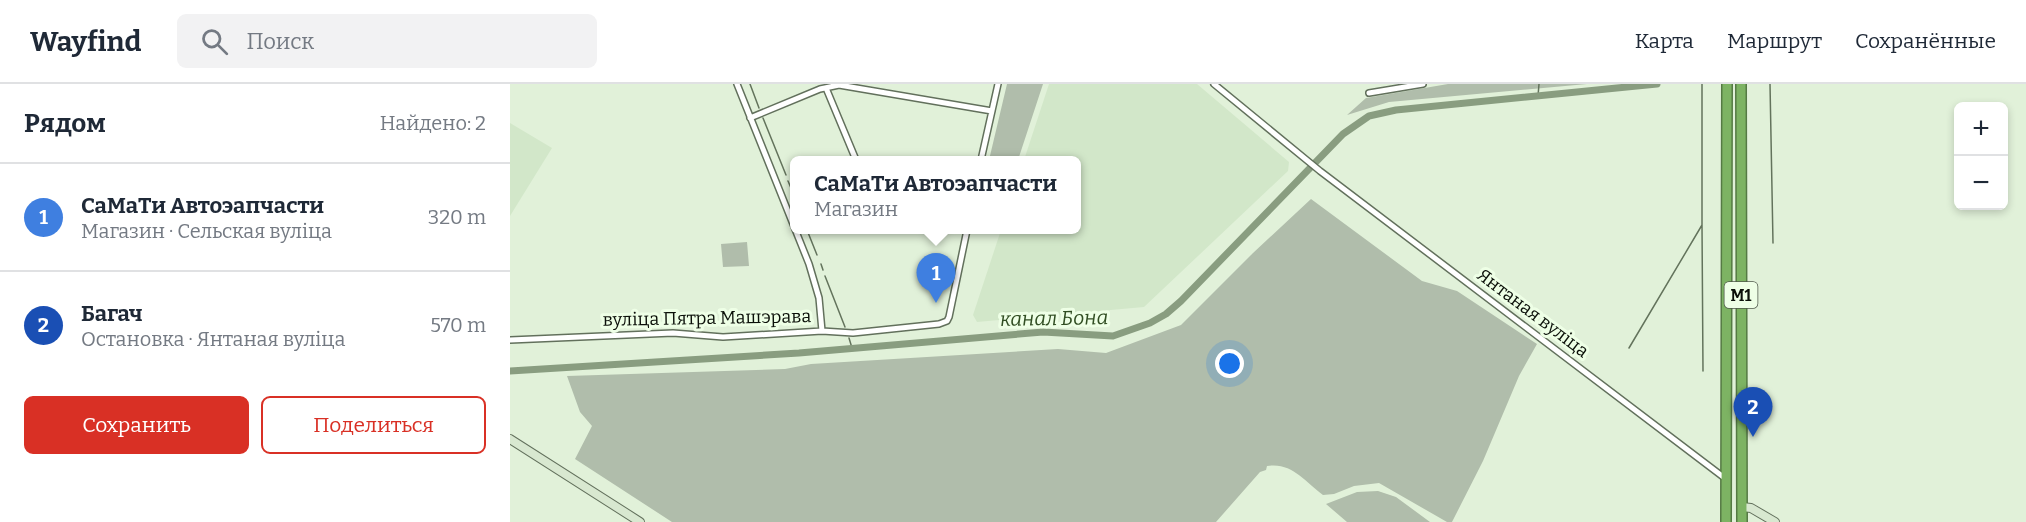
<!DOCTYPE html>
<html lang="ru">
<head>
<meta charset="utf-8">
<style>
	:root { --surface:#fff; --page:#f2f2f3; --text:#1f2937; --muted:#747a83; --line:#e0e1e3; --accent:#d93025 }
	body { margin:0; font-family:Bitter,serif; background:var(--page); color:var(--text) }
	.controls { position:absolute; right:18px; top:18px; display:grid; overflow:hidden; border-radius:9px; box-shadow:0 3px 9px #0003 }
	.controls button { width:54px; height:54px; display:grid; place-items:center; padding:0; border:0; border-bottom:2px solid var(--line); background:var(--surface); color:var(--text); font:30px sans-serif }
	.you { position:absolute; left:720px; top:280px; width:21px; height:21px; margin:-15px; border:4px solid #fff; border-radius:50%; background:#1a73e8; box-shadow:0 0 0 9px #1a73e833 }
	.badge { display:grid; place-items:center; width:39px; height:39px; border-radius:50%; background:var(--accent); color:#fff; font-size:20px; font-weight:700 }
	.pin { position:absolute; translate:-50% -50px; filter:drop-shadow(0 2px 3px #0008) }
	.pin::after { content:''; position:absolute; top:32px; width:21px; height:18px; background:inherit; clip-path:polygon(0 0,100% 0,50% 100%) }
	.popup { position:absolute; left:280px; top:72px; width:291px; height:78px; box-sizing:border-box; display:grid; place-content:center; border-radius:9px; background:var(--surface); filter:drop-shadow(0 2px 4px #0005); font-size:20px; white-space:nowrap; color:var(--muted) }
	.popup b { font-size:22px; color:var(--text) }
	.popup::after { content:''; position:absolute; left:50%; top:100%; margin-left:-12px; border:12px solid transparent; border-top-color:var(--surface) }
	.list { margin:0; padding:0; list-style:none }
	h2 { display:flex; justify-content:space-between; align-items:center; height:78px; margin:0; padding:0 24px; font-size:26px }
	h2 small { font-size:20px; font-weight:400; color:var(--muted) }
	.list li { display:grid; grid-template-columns:39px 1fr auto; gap:18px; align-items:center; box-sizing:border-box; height:108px; padding:0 24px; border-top:2px solid var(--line) }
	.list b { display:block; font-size:22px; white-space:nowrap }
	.list p { margin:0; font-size:20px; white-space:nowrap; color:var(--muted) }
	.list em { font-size:20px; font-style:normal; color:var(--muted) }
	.actions { display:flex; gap:12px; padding:18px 24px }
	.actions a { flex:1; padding:14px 0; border:2px solid var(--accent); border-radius:9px; text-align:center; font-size:21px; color:var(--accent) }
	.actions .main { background:var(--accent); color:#fff }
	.icon { flex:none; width:33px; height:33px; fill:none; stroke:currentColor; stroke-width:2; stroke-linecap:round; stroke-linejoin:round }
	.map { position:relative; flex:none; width:1516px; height:438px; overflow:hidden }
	header { display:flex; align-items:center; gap:36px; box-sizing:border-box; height:84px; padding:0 30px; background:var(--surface); border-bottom:2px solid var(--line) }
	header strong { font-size:28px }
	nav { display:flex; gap:33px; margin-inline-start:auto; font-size:21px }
	.search { width:420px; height:54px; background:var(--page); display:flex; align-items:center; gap:15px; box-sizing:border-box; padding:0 21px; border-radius:9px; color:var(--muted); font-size:22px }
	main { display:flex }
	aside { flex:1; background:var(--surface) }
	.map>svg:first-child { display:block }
</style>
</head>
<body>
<header>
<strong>Wayfind</strong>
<div class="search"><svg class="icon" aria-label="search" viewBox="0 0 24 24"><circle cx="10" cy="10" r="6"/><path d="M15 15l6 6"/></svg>Поиск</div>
<nav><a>Карта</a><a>Маршрут</a><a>Сохранённые</a></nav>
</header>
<main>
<aside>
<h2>Рядом<small>Найдено: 2</small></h2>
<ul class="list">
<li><span class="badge" style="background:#3f7fe0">1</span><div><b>СаМаТи Автоэапчасти</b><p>Магазин · Сельская вуліца</p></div><em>320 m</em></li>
<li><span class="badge" style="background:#1a4fb4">2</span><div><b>Багач</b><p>Остановка · Янтаная вуліца</p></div><em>570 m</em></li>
</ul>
<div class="actions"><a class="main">Сохранить</a><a>Поделиться</a></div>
</aside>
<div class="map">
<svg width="1516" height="438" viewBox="0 0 1516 438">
	<rect width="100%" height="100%" fill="#e1f1d9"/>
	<path fill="#d2e7c9" d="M539,0H687L779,78L778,87L634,223L467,238L463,231L491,146H567V76H514Z
		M0,39L42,64L0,132Z"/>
	<path fill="#b0bdab" d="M497,0H533L508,76H479Z
		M938,0H1077L879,18L837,31L856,14Z
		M801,115L912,197L947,207L1027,260L1009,292L973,377L942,438H937L869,399L844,402L824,410L813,411C794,397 782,378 757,382L756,386L750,388L706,438H162L65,375L82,342L70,328L57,292L275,285L301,280L548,265L596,269L671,241L743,169Z
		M237,158L239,182L213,183L211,160Z
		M868,407L886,413L920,438H837L816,420L847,408Z"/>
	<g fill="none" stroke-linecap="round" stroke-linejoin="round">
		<path stroke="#63735c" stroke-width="1.5" d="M240,0L249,24
			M1260,0L1263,159
			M1028,12L1029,0
			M253,34L276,91
			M278,97L284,111
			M1192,141L1193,287
			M297,146L307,171
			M311,180L313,186
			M315,192L335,243
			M339,254L342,264
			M1119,264L1192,141V0"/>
		<path stroke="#899d80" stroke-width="7" d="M0,287L289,269L533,248L603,252L640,239L656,230L671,217L833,50L859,32L886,26L1147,0"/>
		<g stroke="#62705c" stroke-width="8">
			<path id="street" d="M227,0L299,180L309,214L312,247
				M704,0L810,87L1216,395
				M316,4L346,76
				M859,9L913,0
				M240,34L310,5L329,1L482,27
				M471,76L488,0
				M0,256L163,249L213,253L312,247L343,249L429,240L437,237L439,233L457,146"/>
		</g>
		<g stroke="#62705c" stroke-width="10">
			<path id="secondary" d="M0,355L130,438
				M1232,423L1241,424L1265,438"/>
		</g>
		<g stroke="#557a44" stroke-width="12">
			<path id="highway" d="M1231,0L1232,438
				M1216,438L1217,0"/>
		</g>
		<use href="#street" stroke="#fff" stroke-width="5"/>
		<use href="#secondary" stroke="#d8e8d0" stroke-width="8"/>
		<use href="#highway" stroke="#7db363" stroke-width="9"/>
	</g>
	<g text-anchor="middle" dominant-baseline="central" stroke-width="6" stroke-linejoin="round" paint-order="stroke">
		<rect fill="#eeffe6" stroke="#4f584b" stroke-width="1.5" x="1214.5" y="198" width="33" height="26" rx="4.5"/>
		<g font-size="16" font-weight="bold" fill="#0b1009">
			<text x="1231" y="211">М1</text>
		</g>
		<g font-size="18" fill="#0b1009" stroke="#eeffe6">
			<text transform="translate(1023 229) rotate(37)">Янтаная вуліца</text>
			<text transform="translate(197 234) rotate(-1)">вуліца Пятра Машэрава</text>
		</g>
		<g font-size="20" font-style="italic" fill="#314e23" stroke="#eeffe6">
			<text transform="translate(544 234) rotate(-1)">канал Бона</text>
		</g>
	</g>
</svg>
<div class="controls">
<button>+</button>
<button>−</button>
</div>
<div class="you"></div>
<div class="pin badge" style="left:426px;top:219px;background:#3f7fe0">1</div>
<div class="popup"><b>СаМаТи Автоэапчасти</b>Магазин</div>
<div class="pin badge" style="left:1243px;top:353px;background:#1a4fb4">2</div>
</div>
</main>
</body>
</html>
